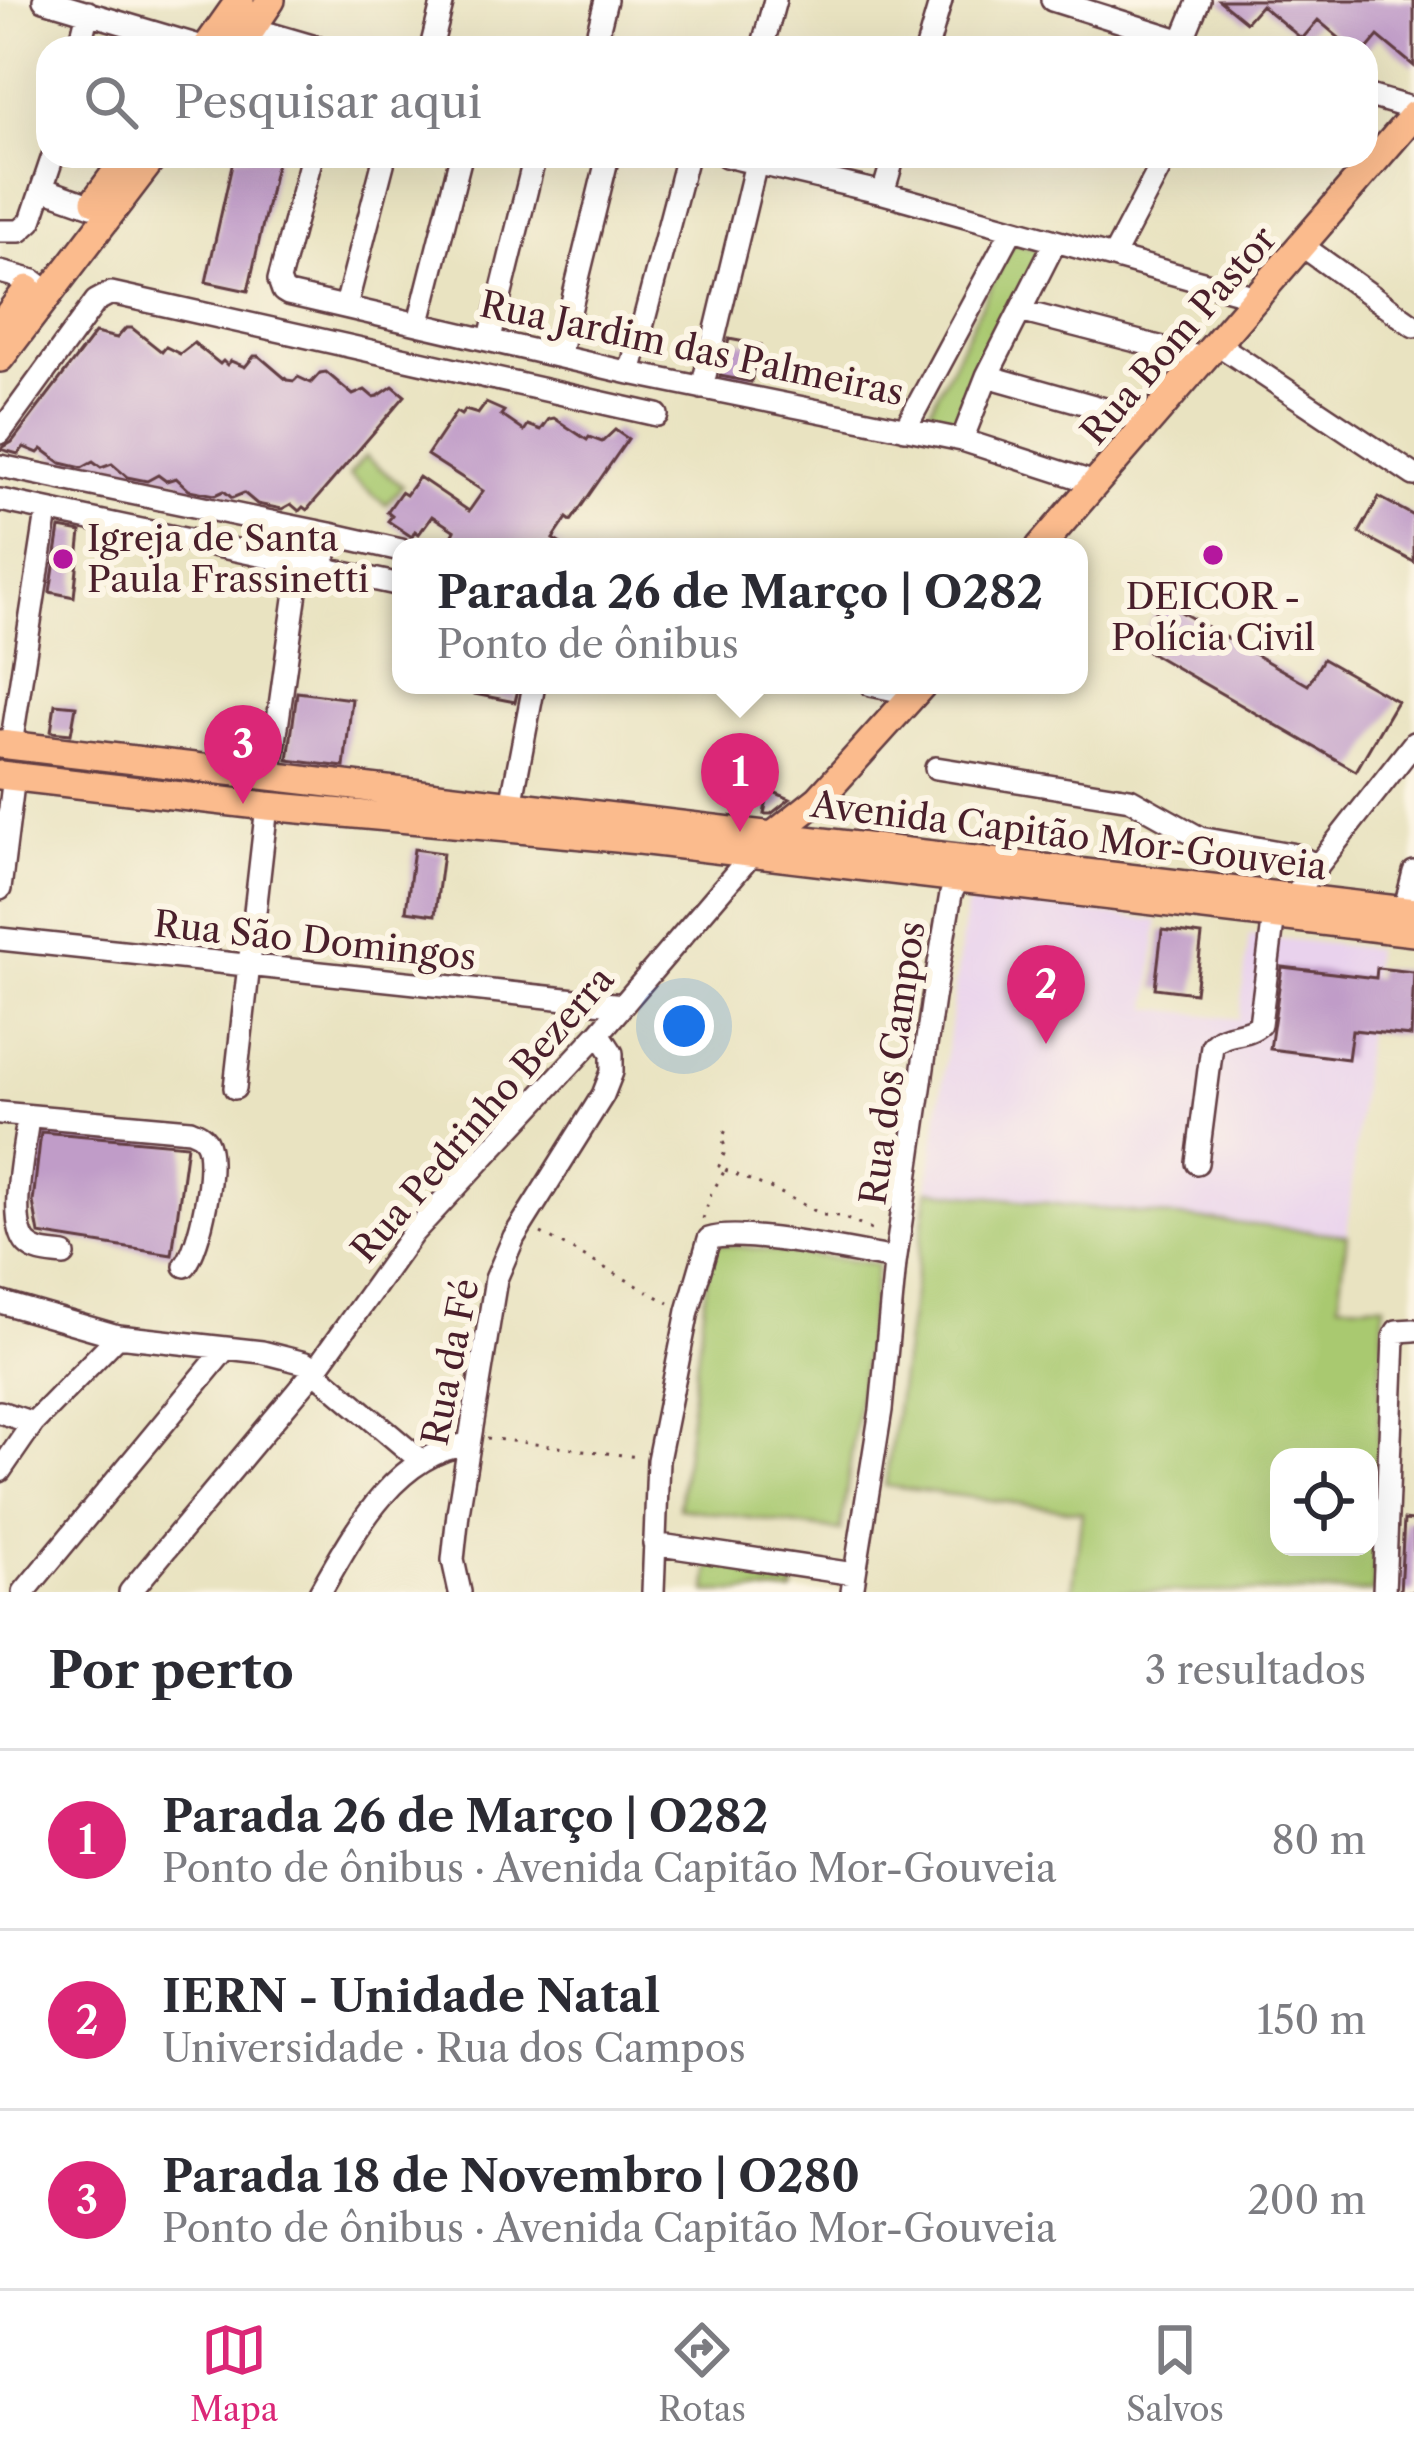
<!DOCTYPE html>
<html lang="pt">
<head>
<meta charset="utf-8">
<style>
	:root { --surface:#fff; --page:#f2f2f3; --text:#2b2b33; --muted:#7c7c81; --line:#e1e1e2; --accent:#db2777 }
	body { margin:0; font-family:"Libre Caslon Text",serif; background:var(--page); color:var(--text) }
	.controls { position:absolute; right:36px; bottom:36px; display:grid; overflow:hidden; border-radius:24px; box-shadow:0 12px 48px #0002 }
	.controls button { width:108px; height:108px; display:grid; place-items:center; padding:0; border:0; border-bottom:3px solid var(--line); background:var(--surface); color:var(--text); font:60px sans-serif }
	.you { position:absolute; left:684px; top:1026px; width:42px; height:42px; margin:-30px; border:9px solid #fff; border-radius:50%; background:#1a73e8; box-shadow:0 0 0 18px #1a73e833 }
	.badge { display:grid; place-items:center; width:78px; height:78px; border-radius:50%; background:var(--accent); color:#fff; font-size:39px; font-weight:700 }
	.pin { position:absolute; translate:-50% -99px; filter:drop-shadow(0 3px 6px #0008) }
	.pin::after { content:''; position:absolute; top:63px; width:42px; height:36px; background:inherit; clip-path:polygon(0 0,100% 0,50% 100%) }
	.popup { position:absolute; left:392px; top:538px; width:696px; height:156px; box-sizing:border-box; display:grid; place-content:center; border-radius:24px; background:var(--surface); filter:drop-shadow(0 3px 9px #0005); font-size:39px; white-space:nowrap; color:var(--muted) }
	.popup b { font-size:45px; color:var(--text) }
	.popup::after { content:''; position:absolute; left:50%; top:100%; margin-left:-24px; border:24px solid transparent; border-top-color:var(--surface) }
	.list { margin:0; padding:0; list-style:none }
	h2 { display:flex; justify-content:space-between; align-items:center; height:156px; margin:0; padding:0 48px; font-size:51px }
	h2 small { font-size:39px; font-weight:400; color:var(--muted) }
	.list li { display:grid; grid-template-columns:78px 1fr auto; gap:36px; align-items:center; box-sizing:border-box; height:180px; padding:0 48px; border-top:3px solid var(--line) }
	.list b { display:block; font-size:45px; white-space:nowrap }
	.list p { margin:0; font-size:39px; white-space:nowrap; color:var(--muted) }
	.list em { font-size:39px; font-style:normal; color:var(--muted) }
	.icon { flex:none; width:66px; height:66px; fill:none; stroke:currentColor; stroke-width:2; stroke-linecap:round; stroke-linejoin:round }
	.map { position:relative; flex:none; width:1414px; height:1592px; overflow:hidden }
	.search { position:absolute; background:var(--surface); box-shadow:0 12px 48px #0002; left:36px; right:36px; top:36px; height:132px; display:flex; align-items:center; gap:30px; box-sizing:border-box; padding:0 42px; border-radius:36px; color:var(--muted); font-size:45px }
	.sheet { height:696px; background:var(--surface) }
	nav { display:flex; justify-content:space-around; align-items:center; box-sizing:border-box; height:168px; border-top:3px solid var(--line); background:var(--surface); font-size:33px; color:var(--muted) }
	nav a { display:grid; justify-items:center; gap:6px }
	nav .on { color:var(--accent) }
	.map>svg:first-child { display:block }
</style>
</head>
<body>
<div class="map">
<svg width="1414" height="1592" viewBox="0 0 1414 1592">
	<rect width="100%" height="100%" fill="#fcf5e5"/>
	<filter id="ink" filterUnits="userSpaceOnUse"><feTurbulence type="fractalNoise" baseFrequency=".00833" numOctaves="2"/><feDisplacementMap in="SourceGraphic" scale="24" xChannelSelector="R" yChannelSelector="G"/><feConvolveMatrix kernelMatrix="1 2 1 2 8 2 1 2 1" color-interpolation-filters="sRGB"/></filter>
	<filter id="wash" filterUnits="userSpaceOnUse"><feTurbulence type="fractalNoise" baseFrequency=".004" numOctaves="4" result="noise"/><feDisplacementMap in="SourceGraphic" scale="48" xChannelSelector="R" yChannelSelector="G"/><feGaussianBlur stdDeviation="2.7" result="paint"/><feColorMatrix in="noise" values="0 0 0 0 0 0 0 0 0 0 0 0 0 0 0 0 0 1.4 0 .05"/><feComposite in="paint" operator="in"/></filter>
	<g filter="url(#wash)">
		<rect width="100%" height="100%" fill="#e9e3c1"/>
		<path fill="#e9d2ed" d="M978,898L1158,921L1149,1008L1239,1019L1249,935L1374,949L1347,1235L928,1190L966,907Z"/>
		<path fill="#a9c970" stroke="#7a744e" stroke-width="3" fill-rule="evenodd" d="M1013,242L1043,252L953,434L921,427Z
			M365,456L402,486L386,505L349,475Z
			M928,1190L1347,1235L1339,1303L1384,1304L1373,1592H1072L1082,1512L885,1486ZM1369,1457V1547H1279V1457Z
			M711,1243L877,1264L841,1531L679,1508Z
			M710,1561L796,1575L793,1592H707Z"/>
		<g id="blocks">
			<path fill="#c09cc8" d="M1219,0H1414V66L1378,36L1368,48H1351L1318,20L1302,39L1261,5L1246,22Z
				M234,156H278L248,291L206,282Z
				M126,328H132L162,352L166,347L180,354L194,343L220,364L223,361L227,365L231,361L245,367L254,356H259L287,380L294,381L298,377L311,383L320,373L326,372L353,395L365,390L373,397L378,396L393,386L405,396L307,510L303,507L299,511L291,504L282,509L257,504L244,493L232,498L224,491L215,495L189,490L176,478L166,481L158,475L147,481L127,477L112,464L101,468L93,462L82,468L61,463L42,449L38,453L24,447L18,454L0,449L12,442L95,333L117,338Z
				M729,339L761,345L751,382L720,376Z
				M486,403L504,411L501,415L524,431L528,425L541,430L549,419L554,418L587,440L589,437L602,442L615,430L628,439L571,521L567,518L553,539L566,547H467L452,537L455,531L432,516L419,534L415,531L412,537L388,521L392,516L387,512L401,492L406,495L419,477L469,511L483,491L427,455L456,412L461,415L465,410L478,414Z
				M1379,497L1414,516V562L1359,533Z
				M60,528L81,532L74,597L50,592Z
				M1162,601L1308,685L1323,659L1397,701L1356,771L1137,645Z
				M459,685H519L515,702L459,691Z
				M297,692L352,699L344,767L288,760Z
				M55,704L76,706L71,734L51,732Z
				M769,790L790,799L771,814H764Z
				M414,849L443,853L435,915L406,911Z
				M1162,930L1202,935L1195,993L1155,988Z
				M1282,967L1376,978L1377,968L1414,972L1411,1036L1352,1030L1348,1059L1270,1049Z
				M41,1132L187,1145L172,1255L39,1234L33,1202Z
				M1404,1520L1414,1521V1592H1400Z"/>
		</g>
	</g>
	<g filter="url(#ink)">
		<use href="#blocks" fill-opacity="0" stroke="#623c42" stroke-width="3"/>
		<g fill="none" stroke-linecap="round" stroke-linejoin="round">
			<g stroke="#623c42" stroke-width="26">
				<path id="minor" d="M44,0L206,48
					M1052,0L1205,48
					M254,29L319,48
					M1182,41L1199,0
					M79,48L88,12
					M431,48L443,0
					M594,48L606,0
					M762,48L775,0
					M927,48L941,0
					M1366,95L1414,109
					M312,156L279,280L283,291L288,294L630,373L962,440L1095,483
					M726,156L883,193L1260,298
					M44,189L92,206
					M883,193L894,156
					M0,231H20L31,221L53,156
					M1304,247L1414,326
					M1113,257L1166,156
					M0,272L34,281L43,288
					M346,306L385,156
					M1020,311L1206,359
					M419,322L461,156
					M490,338L535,156
					M1219,345L1414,475
					M559,356L608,156
					M630,373L687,156
					M987,376L1151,422
					M702,388L756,163
					M905,429L1012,230
					M0,433L96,301L111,293L657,415
					M962,440L987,376L1055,242
					M0,466L330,534L327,552
					M0,500L401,585
					M330,534L401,550
					M871,685L914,694
					M11,745L47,512
					M936,768L1130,799L1200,838L1296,855L1317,866
					M270,777L300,563L309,558
					M511,805L534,685
					M0,889L14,776
					M1293,897L1414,743
					M1404,911L1414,872
					M0,939L623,1005
					M235,1088L267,806
					M0,1113L190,1130C197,1133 201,1134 206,1141C218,1162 200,1248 185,1266
					M28,1118C25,1147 7,1222 27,1244C37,1254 51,1253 64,1255
					M1197,1163L1212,1046C1225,1030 1245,1038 1260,1024L1274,915
					M0,1302L118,1336L262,1352L305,1363L420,1460
					M0,1412L33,1423
					M0,1471L33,1423L118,1336
					M654,1544L854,1574
					M24,1592L226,1348
					M130,1592L316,1369L413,1233L599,1033L753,853
					M320,1592C354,1533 393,1456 467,1444
					M460,1592L453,1560L458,1513L496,1279L514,1237L603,1095L612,1072V1053L599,1033
					M653,1592L658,1460L688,1311L709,1239C741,1228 846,1251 884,1257L895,1263
					M852,1592L881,1410L895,1263L933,998L951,894L960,876
					M1384,1592L1394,1337L1397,1331L1414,1330"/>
			</g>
			<g stroke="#623c42" stroke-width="32">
				<path id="major" d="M206,48L240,0
					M239,48L271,0
					M95,201L128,156
					M0,326L28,289
					M0,358L154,156
					M1040,547L1414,115
					M0,744L1414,912
					M0,775L267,806L639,840L1414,932
					M765,842L819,799L922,685"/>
			</g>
			<path stroke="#623c42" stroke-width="3" stroke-dasharray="3 9" stroke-linecap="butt" d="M725,1170L777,1191L823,1215L840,1216L878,1233
				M703,1219L711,1194L725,1170L719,1166L726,1149L722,1139L728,1125
				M541,1233L669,1303
				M487,1438L638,1457"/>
			<use href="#minor" stroke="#fff" stroke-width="21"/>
			<use href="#major" stroke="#fbbb8d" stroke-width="27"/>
		</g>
	</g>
	<g fill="#b5179e" stroke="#fcf5e5" stroke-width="4.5">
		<circle cx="1213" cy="555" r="12"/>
		<circle cx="63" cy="559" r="12"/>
	</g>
	<g text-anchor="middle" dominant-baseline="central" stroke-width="12" stroke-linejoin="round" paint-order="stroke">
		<g font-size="36" fill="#4a1f2b" stroke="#fcf5e5">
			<text transform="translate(1178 335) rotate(-49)">Rua Bom Pastor</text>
			<text transform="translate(692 348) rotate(12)">Rua Jardim das Palmeiras</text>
			<text transform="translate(1069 835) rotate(7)">Avenida Capitão Mor-Gouveia</text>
			<text transform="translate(315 940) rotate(6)">Rua São Domingos</text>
			<text transform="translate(892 1063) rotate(-82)">Rua dos Campos</text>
			<text transform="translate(482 1114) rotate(-49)">Rua Pedrinho Bezerra</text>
			<text transform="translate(450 1362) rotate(-79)">Rua da Fé</text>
		</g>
		<g font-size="36" fill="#4a1f2b" stroke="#fcf5e5" text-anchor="start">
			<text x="87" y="538">Igreja de Santa<tspan x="87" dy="41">Paula Frassinetti</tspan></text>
			<text x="1213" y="596" text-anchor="middle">DEICOR -<tspan x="1213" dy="41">Polícia Civil</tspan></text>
		</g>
	</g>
</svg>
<div class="controls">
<button><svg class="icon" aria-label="locate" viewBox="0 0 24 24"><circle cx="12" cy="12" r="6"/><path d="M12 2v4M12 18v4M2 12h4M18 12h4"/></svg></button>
</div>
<div class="you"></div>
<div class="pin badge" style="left:740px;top:832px">1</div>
<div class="popup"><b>Parada 26 de Março | O282</b>Ponto de ônibus</div>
<div class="pin badge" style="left:1046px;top:1044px">2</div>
<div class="pin badge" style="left:243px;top:804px">3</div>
<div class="search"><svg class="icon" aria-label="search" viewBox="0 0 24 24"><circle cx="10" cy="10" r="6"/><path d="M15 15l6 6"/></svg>Pesquisar aqui</div>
</div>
<section class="sheet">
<h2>Por perto<small>3 resultados</small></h2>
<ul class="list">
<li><span class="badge">1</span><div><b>Parada 26 de Março | O282</b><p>Ponto de ônibus · Avenida Capitão Mor-Gouveia</p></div><em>80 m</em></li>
<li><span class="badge">2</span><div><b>IERN - Unidade Natal</b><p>Universidade · Rua dos Campos</p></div><em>150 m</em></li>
<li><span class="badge">3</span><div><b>Parada 18 de Novembro | O280</b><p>Ponto de ônibus · Avenida Capitão Mor-Gouveia</p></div><em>200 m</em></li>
</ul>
</section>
<nav>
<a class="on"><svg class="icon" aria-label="map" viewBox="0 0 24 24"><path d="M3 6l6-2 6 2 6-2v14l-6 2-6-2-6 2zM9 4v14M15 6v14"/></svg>Mapa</a>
<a><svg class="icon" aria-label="directions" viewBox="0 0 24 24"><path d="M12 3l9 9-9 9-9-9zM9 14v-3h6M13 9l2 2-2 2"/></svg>Rotas</a>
<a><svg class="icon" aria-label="saved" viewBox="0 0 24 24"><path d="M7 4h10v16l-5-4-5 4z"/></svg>Salvos</a>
</nav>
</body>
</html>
